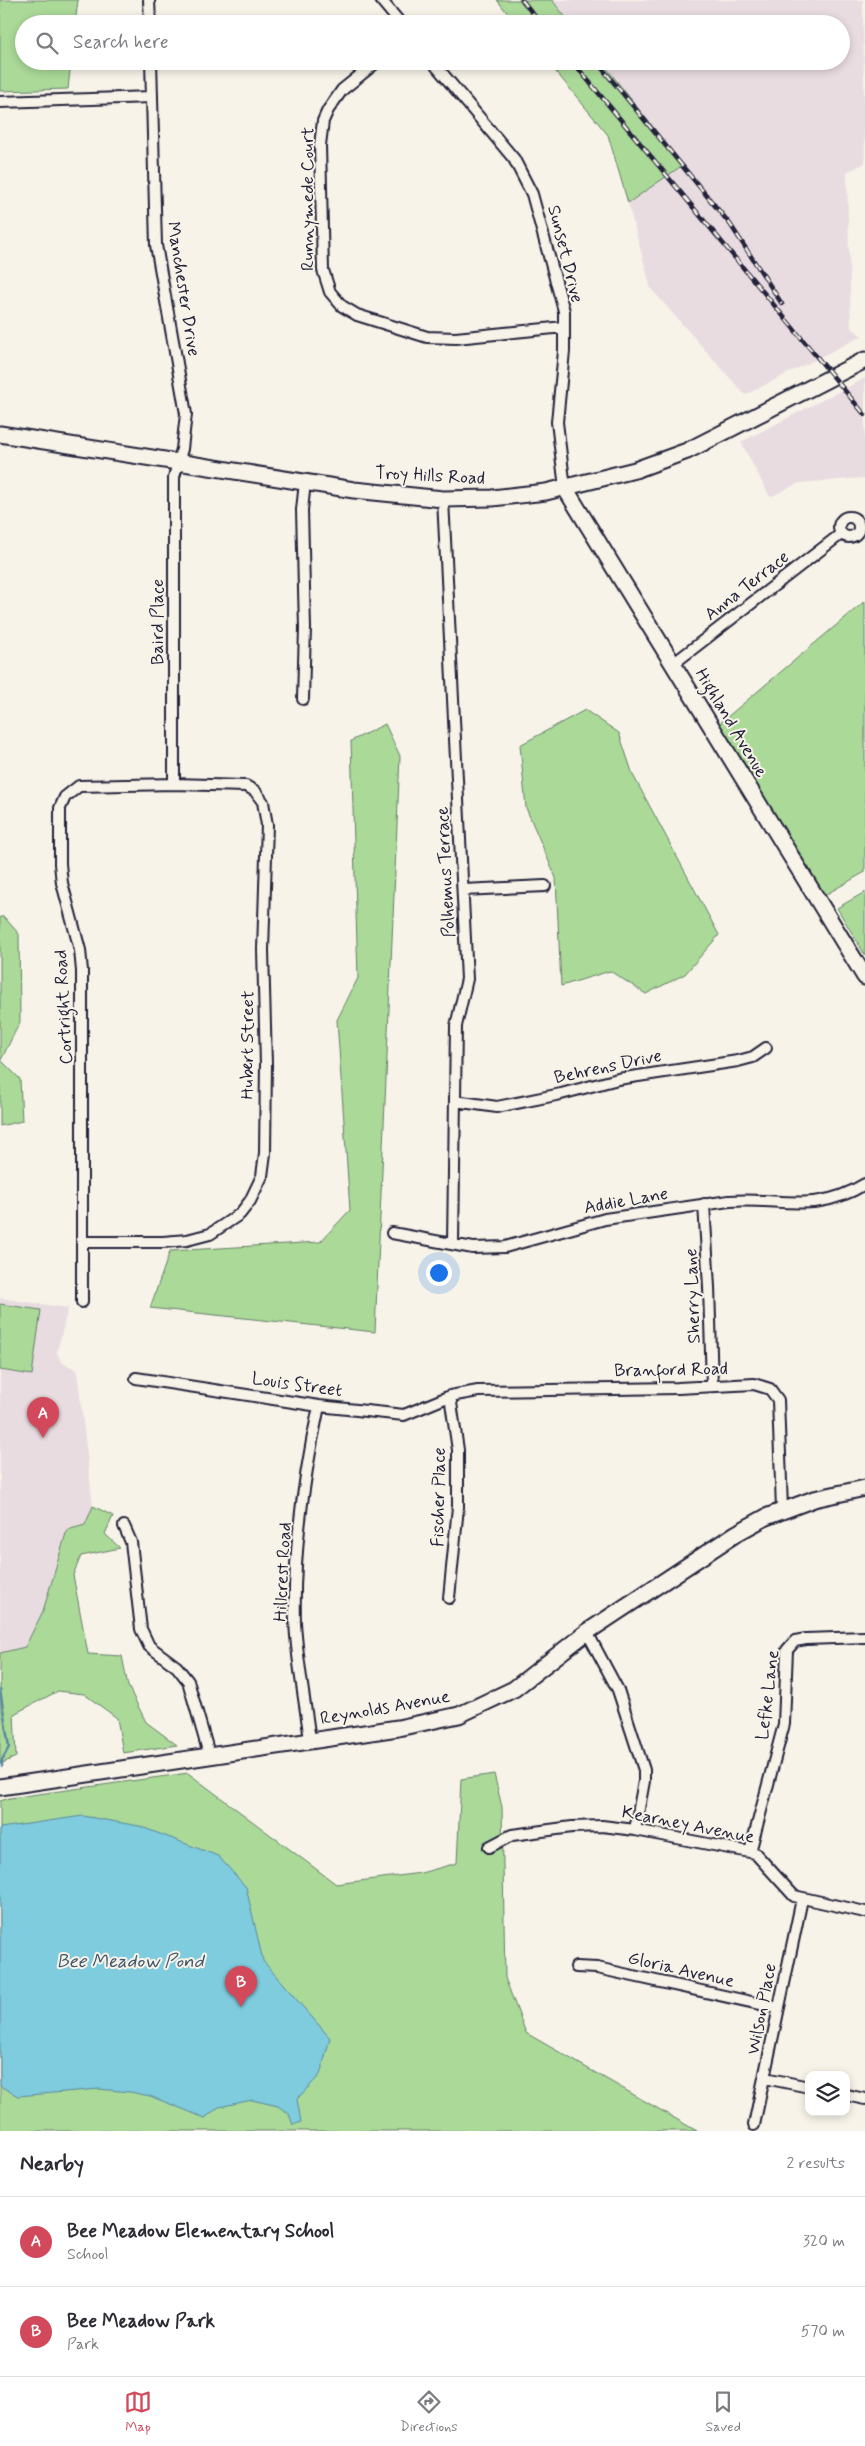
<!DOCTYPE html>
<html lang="en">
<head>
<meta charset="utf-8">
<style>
	:root { --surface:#fff; --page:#f7f7f7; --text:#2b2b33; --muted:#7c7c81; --line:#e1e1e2; --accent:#d1495b }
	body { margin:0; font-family:Mynerve,sans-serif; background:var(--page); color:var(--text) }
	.controls { position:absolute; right:15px; bottom:15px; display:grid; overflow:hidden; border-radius:10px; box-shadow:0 2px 8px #0003 }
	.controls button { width:45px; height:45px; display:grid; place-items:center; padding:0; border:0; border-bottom:1px solid var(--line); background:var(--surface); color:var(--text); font:25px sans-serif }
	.you { position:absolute; left:438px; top:1272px; width:18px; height:18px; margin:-12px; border:4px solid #fff; border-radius:50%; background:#1a73e8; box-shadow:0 0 0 8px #1a73e833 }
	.badge { display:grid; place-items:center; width:32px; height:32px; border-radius:50%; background:var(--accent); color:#fff; font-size:16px; font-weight:700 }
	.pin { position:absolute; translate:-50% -41px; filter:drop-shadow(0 1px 2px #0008) }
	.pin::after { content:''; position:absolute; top:26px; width:18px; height:15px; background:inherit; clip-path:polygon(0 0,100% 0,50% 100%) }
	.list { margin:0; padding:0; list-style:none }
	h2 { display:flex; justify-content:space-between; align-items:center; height:65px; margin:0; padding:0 20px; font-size:21px }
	h2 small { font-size:16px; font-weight:400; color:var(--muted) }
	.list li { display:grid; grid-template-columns:32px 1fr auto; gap:15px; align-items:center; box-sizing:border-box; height:90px; padding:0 20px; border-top:1px solid var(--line) }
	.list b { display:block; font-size:19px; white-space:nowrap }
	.list p { margin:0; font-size:16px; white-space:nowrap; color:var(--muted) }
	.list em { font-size:16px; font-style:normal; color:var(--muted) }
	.icon { flex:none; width:28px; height:28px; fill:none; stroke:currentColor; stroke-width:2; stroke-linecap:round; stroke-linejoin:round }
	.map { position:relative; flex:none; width:865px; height:2131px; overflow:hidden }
	.search { position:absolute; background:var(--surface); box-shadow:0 2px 8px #0003; left:15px; right:15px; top:15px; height:55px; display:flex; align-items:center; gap:12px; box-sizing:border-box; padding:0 18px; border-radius:28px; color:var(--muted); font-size:19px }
	.sheet { height:245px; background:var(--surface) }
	nav { display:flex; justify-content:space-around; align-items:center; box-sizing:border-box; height:70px; border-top:1px solid var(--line); background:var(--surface); font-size:14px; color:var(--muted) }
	nav a { display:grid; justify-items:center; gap:2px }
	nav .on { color:var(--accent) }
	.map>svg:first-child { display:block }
</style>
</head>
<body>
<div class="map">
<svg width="865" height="2131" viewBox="0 0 865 2131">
	<rect width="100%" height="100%" fill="#f7f3e8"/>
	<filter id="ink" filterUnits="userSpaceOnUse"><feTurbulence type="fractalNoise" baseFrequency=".02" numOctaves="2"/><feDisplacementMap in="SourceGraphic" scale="10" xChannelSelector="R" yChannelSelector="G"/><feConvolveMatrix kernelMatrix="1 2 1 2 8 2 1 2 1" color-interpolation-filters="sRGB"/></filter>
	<g filter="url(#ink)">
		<path fill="#e9dce1" d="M552,0H863L865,163L847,172L851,327L862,336L745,395L651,289L628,203L683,164L601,61H841V24H571Z
			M865,378V478L799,483L770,497L741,442Z
			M0,1298L68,1308L57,1352L61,1362L77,1370L93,1506L85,1525L67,1531L43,1611L25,1648L0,1653Z"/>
		<path fill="#aad998" stroke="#667e6a" d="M0,0H78L75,24H24V61H71L68,89L0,91Z
			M497,0H552L571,24H516Z
			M547,61H601L683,165L628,203L608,135Z
			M865,601V872L818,899L713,729Z
			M585,710L619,733L633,775L719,935L685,974L646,994L610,971L561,986L556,878L526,808L520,745Z
			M385,724L400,756L375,1332L150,1308L170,1251L320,1242L350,1210L337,1020L358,978L351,741Z
			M865,892V955L837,908Z
			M0,917H4L19,934L20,1022L1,1060L20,1079L22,1121L0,1126Z
			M0,1304L41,1310L32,1375L0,1370Z
			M93,1506L113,1516L105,1534L120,1548L81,1556L73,1575L88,1654L122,1656L128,1686L146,1722L177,1745L123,1753L117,1718L84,1694L58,1691L14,1714L16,1757L0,1764V1653L25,1647L43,1611L67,1530L85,1525Z
			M188,1773L336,1884L421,1873L457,1863L461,1779L494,1774L502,1807L505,1978L526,2033L697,2131H0V1801L10,1798Z"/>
		<path fill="#7fccde" stroke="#5a889d" d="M83,1816L139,1826L218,1856L246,1887L263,1961L330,2038L320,2075L297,2099L301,2122L293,2125L289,2114L278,2106L252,2100L219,2107L205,2118L150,2096L130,2092L99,2089L18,2096L0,2086V1828Z"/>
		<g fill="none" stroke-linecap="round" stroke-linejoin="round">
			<path stroke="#5a889d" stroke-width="2.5" d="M0,1690L9,1747L2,1760V1766"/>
			<g stroke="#22223b" stroke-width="14">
				<path id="street" d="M149,0L150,24
					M381,0L401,24
					M151,61L156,245L186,414L182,449L174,477V784
					M378,61L342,90L328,110L323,121L320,145L323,270L330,292L342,306L357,315L427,337L456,338L564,327
					M432,61L514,159L532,194L564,311V351L557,422L565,488
					M0,102L152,97
					M443,499L467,979L456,1026L453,1243
					M839 527a10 10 0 1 1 20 0a10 10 0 1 1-20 0Z
					M673,664L841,534
					M303,699L305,628L302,510L305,482
					M463,890L545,886
					M455,1101L497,1107L561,1094L618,1079L738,1061L753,1057L766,1048
					M704,1204L709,1287L712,1386
					M392,1233L473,1248L505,1247L605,1219L729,1201C781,1197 814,1215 865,1184
					M82,1302V971L80,950L62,883L60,864V808L65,797L79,786L174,784L246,786L255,791L263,802L267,825L263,950L266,1064L265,1153L262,1176L250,1201L240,1214L210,1234L187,1240L163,1242H82
					M136,1378L319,1406L404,1415L450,1396L478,1391L678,1388L754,1384L770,1389L778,1400L782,1509
					M124,1526L131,1542L141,1629L149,1646L177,1667L188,1681L209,1754
					M449,1598L458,1507V1450L450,1396
					M587,1632L618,1690L644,1770V1781L635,1830
					M310,1740C305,1701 297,1661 295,1622C293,1551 304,1476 319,1406
					M489,1847L512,1835L572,1827L602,1826L635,1830L755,1853L794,1896L865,1912
					M750,1852L784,1724L787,1650L795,1641L806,1639L865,1637
					M576,1967L597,1968L778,2008
					M765,2078L809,2087
					M846,2095L865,2099
					M754,2125L802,1899"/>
			</g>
			<g stroke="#22223b" stroke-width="19">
				<path id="secondary" d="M0,434L354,490L443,499L492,498L546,492L635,470L687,451L865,360
					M565,488L865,977
					M0,1787L398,1728L459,1715L514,1689L587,1632L737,1533L766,1517L814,1499L865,1488"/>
			</g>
			<use href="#street" stroke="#f7f3e8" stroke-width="10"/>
			<use href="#secondary" stroke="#f7f3e8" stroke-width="15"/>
			<g stroke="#22223b" stroke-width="4.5">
				<path id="rail" d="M522,0L541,24
					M572,61L865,415
					M596,61L730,224L782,304"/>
			</g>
			<use href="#rail" stroke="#f7f3e8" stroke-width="2.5" stroke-dasharray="8" stroke-linecap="butt"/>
		</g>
	</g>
	<g text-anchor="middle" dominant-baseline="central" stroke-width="4" stroke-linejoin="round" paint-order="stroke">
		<g font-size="18" fill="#22223b" stroke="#f7f3e8">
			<text transform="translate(308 199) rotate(-90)">Runnymede Court</text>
			<text transform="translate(565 254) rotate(76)">Sunset Drive</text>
			<text transform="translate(183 289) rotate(81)">Manchester Drive</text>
			<text transform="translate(430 476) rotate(3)">Troy Hills Road</text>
			<text transform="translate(747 586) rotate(-38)">Anna Terrace</text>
			<text transform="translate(158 622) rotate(-90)">Baird Place</text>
			<text transform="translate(731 723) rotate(59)">Highland Avenue</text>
			<text transform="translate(446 872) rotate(-93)">Polhemus Terrace</text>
			<text transform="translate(64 1007) rotate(-93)">Cortright Road</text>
			<text transform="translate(248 1045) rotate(-90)">Hubert Street</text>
			<text transform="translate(608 1067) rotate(-12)">Behrens Drive</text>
			<text transform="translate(626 1201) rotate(-10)">Addie Lane</text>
			<text transform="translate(693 1296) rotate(-92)">Sherry Lane</text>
			<text transform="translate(671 1370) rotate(-1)">Branford Road</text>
			<text transform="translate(297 1385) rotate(8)">Louis Street</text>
			<text transform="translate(439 1497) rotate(-89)">Fischer Place</text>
			<text transform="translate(283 1572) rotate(-87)">Hillcrest Road</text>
			<text transform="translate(768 1695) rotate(-83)">Lefke Lane</text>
			<text transform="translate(385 1708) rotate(-10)">Reynolds Avenue</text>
			<text transform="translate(688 1825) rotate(11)">Kearney Avenue</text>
			<text transform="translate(681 1970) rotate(13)">Gloria Avenue</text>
			<text transform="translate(762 2009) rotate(-79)">Wilson Place</text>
		</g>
		<g font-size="19" font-style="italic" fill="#3e556c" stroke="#f7f3e8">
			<text x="130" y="1961">Bee Meadow Pond</text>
		</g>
	</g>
</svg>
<div class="controls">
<button><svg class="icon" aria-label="layers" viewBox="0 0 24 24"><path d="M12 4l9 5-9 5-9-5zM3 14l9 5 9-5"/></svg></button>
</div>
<div class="you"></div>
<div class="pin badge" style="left:43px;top:1438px">A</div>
<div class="pin badge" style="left:241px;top:2007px">B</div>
<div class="search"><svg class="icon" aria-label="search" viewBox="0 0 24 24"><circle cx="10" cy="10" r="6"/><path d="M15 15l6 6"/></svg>Search here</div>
</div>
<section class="sheet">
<h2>Nearby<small>2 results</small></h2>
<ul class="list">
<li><span class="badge">A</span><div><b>Bee Meadow Elementary School</b><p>School</p></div><em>320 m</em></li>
<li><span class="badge">B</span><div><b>Bee Meadow Park</b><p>Park</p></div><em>570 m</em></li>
</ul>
</section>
<nav>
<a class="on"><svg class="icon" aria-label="map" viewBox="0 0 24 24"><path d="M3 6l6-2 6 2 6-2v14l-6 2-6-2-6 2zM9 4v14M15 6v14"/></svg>Map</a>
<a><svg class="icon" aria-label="directions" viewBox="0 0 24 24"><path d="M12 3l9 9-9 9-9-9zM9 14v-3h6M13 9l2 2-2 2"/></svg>Directions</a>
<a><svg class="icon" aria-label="saved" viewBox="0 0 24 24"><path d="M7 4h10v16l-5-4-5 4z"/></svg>Saved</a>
</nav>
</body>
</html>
